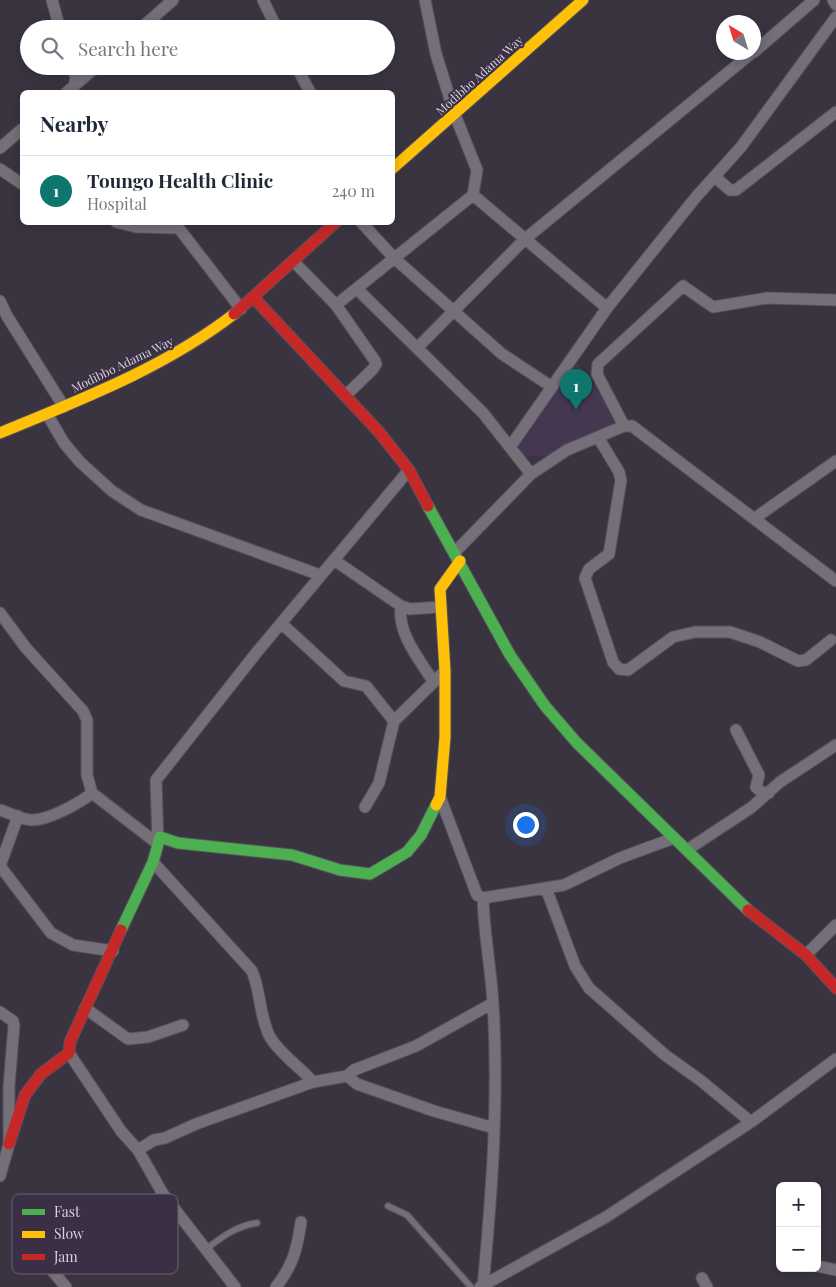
<!DOCTYPE html>
<html lang="en">
<head>
<meta charset="utf-8">
<style>
	:root { --surface:#fff; --page:#f6f6f7; --text:#1f2937; --muted:#747a83; --line:#e0e1e3; --accent:#0f766e }
	body { margin:0; font-family:"Playfair Display",serif; background:var(--page); color:var(--text) }
	.controls { position:absolute; right:15px; bottom:15px; display:grid; overflow:hidden; border-radius:8px; box-shadow:0 2px 12px #0003 }
	.controls button { width:45px; height:45px; display:grid; place-items:center; padding:0; border:0; border-bottom:1px solid var(--line); background:var(--surface); color:var(--text); font:25px sans-serif }
	.compass { position:absolute; left:716px; top:15px; width:45px; height:45px; border-radius:50%; background:var(--surface); box-shadow:0 2px 12px #0003; rotate:322deg }
	.you { position:absolute; left:525px; top:824px; width:18px; height:18px; margin:-12px; border:4px solid #fff; border-radius:50%; background:#1a73e8; box-shadow:0 0 0 8px #1a73e833 }
	.badge { display:grid; place-items:center; width:32px; height:32px; border-radius:50%; background:var(--accent); color:#fff; font-size:16px; font-weight:700 }
	.pin { position:absolute; translate:-50% -41px; filter:drop-shadow(0 1px 2px #0008) }
	.pin::after { content:''; position:absolute; top:26px; width:18px; height:15px; background:inherit; clip-path:polygon(0 0,100% 0,50% 100%) }
	.list { margin:0; padding:0; list-style:none }
	h2 { display:flex; justify-content:space-between; align-items:center; height:65px; margin:0; padding:0 20px; font-size:21px }
	h2 small { font-size:16px; font-weight:400; color:var(--muted) }
	.list li { display:grid; grid-template-columns:32px 1fr auto; gap:15px; align-items:center; box-sizing:border-box; height:70px; padding:0 20px; border-top:1px solid var(--line) }
	.list b { display:block; font-size:19px; white-space:nowrap }
	.list p { margin:0; font-size:16px; white-space:nowrap; color:var(--muted) }
	.list em { font-size:16px; font-style:normal; color:var(--muted) }
	.icon { flex:none; width:28px; height:28px; fill:none; stroke:currentColor; stroke-width:2; stroke-linecap:round; stroke-linejoin:round }
	.map { position:relative; flex:none; width:836px; height:1287px; overflow:hidden }
	.search { position:absolute; background:var(--surface); box-shadow:0 2px 12px #0003; left:20px; top:20px; width:375px; height:55px; display:flex; align-items:center; gap:12px; box-sizing:border-box; padding:0 18px; border-radius:28px; color:var(--muted); font-size:19px }
	.panel { position:absolute; background:var(--surface); box-shadow:0 2px 12px #0003; left:20px; top:90px; width:375px; height:135px; border-radius:8px }
	.map>svg:first-child { display:block }
</style>
</head>
<body>
<div class="map">
<svg width="836" height="1287" viewBox="0 0 836 1287">
	<rect width="100%" height="100%" fill="#3a3440"/>
	<path fill="#453750" d="M575,360L618,420L574,454L522,457L515,448L531,430L528,426L551,400L549,397Z"/>
	<g fill="none" stroke-linecap="round" stroke-linejoin="round">
		<g stroke="#55515b" stroke-width="8">
			<path id="lane" d="M388,1206L407,1215L471,1287
				M206,1249C222,1237 236,1226 257,1223"/>
		</g>
		<g stroke="#55515b" stroke-width="13">
			<path id="street" d="M52,0L60,29
				M263,0L277,29
				M425,0L436,54L455,115L477,170L473,195
				M833,0L836,5
				M140,29L173,0
				M754,52L814,0
				M72,66L76,78L73,88
				M296,66L310,92
				M67,92L97,66
				M0,148L22,129
				M0,169L22,184
				M716,178L730,190H736L836,112
				M473,195L607,308
				M116,222L136,227L178,228
				M174,222L241,309
				M361,222L394,258L502,354L552,387
				M293,261L336,305L375,361L376,364L373,369L345,396
				M357,289L483,413L531,474
				M0,301L7,316L64,407
				M336,305L473,195
				M417,348L525,239L753,52
				M47,414L64,443L80,462L112,491L141,510L320,575
				M624,426L597,374L598,364L683,286L713,307L767,298L836,300
				M598,437L619,472L621,480L609,554L589,569L585,578L613,662L619,669L628,670L673,637L695,632H730L760,642L798,661L806,660L831,640
				M510,447L607,308L696,197L741,147L836,17
				M755,518L836,461
				M455,552L531,474L567,450L624,426H632L836,581
				M334,560L401,606L410,609L440,607
				M401,606C397,633 419,659 433,681
				M0,613L26,648L83,711L87,720V775L92,793L158,844
				M281,623L344,681L366,686L394,721
				M736,730L759,775L756,787L761,792L769,793
				M440,797L477,895L483,898C484,934 491,968 493,1004C499,1098 492,1192 483,1286
				M365,807L379,783L394,721L445,671
				M0,810C9,813 21,819 31,820C47,821 80,803 92,793
				M158,844L156,780L257,652L409,470
				M687,850L752,807L780,782L836,745
				M153,862L252,971C261,992 259,1016 270,1037C280,1054 300,1067 313,1082
				M0,866L51,933L73,945L113,951
				M0,866L18,816
				M546,888L575,966L589,988L665,1055L700,1080L751,1122
				M483,898L564,885L620,858L674,838
				M806,955L836,925
				M85,1008L128,1039L148,1037L183,1025
				M0,1012L13,1021L14,1025L9,1086V1144L0,1176
				M69,1053L121,1131L138,1150L163,1194L235,1287
				M347,1076L357,1084L434,1111L494,1128
				M138,1150L154,1140L165,1138L196,1124L313,1082L347,1076L354,1070L416,1046L493,1003
				M817,1266L836,1270
				M49,1267L66,1287
				M702,1278L707,1287
				M276,1287C293,1265 297,1250 301,1222
				M480,1287L606,1217L751,1122L836,1059"/>
		</g>
		<g stroke="#55515b" stroke-width="13">
			<path id="fast" d="M428,506L510,655L545,706L577,743L748,910
				M121,930L153,862L160,837L178,843L292,855L340,870L370,874L407,852L421,835L436,805"/>
		</g>
		<g stroke="#55515b" stroke-width="13">
			<path id="slow" d="M392,169L583,0
				M0,433C82,399 164,368 234,314
				M436,805L440,797L445,737V671L440,589L460,561"/>
		</g>
		<g stroke="#55515b" stroke-width="13">
			<path id="jam" d="M254,298L379,432L409,470L428,506
				M234,314L336,222
				M748,910L806,955L836,988
				M9,1144L25,1095L41,1074L69,1053L70,1042L121,930"/>
		</g>
		<use href="#lane" stroke="#746f78" stroke-width="5.5"/>
		<use href="#street" stroke="#746f78" stroke-width="11"/>
		<use href="#fast" stroke="#4caf50" stroke-width="11"/>
		<use href="#slow" stroke="#ffc107" stroke-width="11"/>
		<use href="#jam" stroke="#c62828" stroke-width="11"/>
	</g>
	<g text-anchor="middle" dominant-baseline="central" stroke-width="4" stroke-linejoin="round" paint-order="stroke">
		<g font-size="12" fill="#d8d1de" stroke="#3b2f45">
			<text transform="translate(479 75) rotate(-42)">Modibbo Adama Way</text>
			<text transform="translate(122 364) rotate(-26)">Modibbo Adama Way</text>
		</g>
	</g>
	<rect x="12" y="1194" width="166" height="80" rx="8" fill="#3b2f45" stroke="#6a6073" stroke-width="1"/>
	<rect x="22" y="1209" width="23" height="6" fill="#4caf50"/>
	<rect x="22" y="1231" width="23" height="7" fill="#ffc107"/>
	<rect x="22" y="1254" width="23" height="6" fill="#c62828"/>
	<g font-size="14" fill="#d8d1de">
		<text x="54" y="1217">Fast</text>
		<text x="54" y="1239">Slow</text>
		<text x="54" y="1262">Jam</text>
	</g>
</svg>
<div class="controls">
<button>+</button>
<button>−</button>
</div>
<svg class="compass" viewBox="-18 -18 36 36"><path d="M0-13l5 13h-10z" fill="#e53935"/><path d="M0 13l5-13h-10z" fill="#747a83"/></svg>
<div class="you"></div>
<div class="pin badge" style="left:576px;top:410px">1</div>
<div class="search"><svg class="icon" aria-label="search" viewBox="0 0 24 24"><circle cx="10" cy="10" r="6"/><path d="M15 15l6 6"/></svg>Search here</div>
<section class="panel">
<h2>Nearby<small></small></h2>
<ul class="list">
<li><span class="badge">1</span><div><b>Toungo Health Clinic</b><p>Hospital</p></div><em>240 m</em></li>
</ul>
</section>
</div>
</body>
</html>
